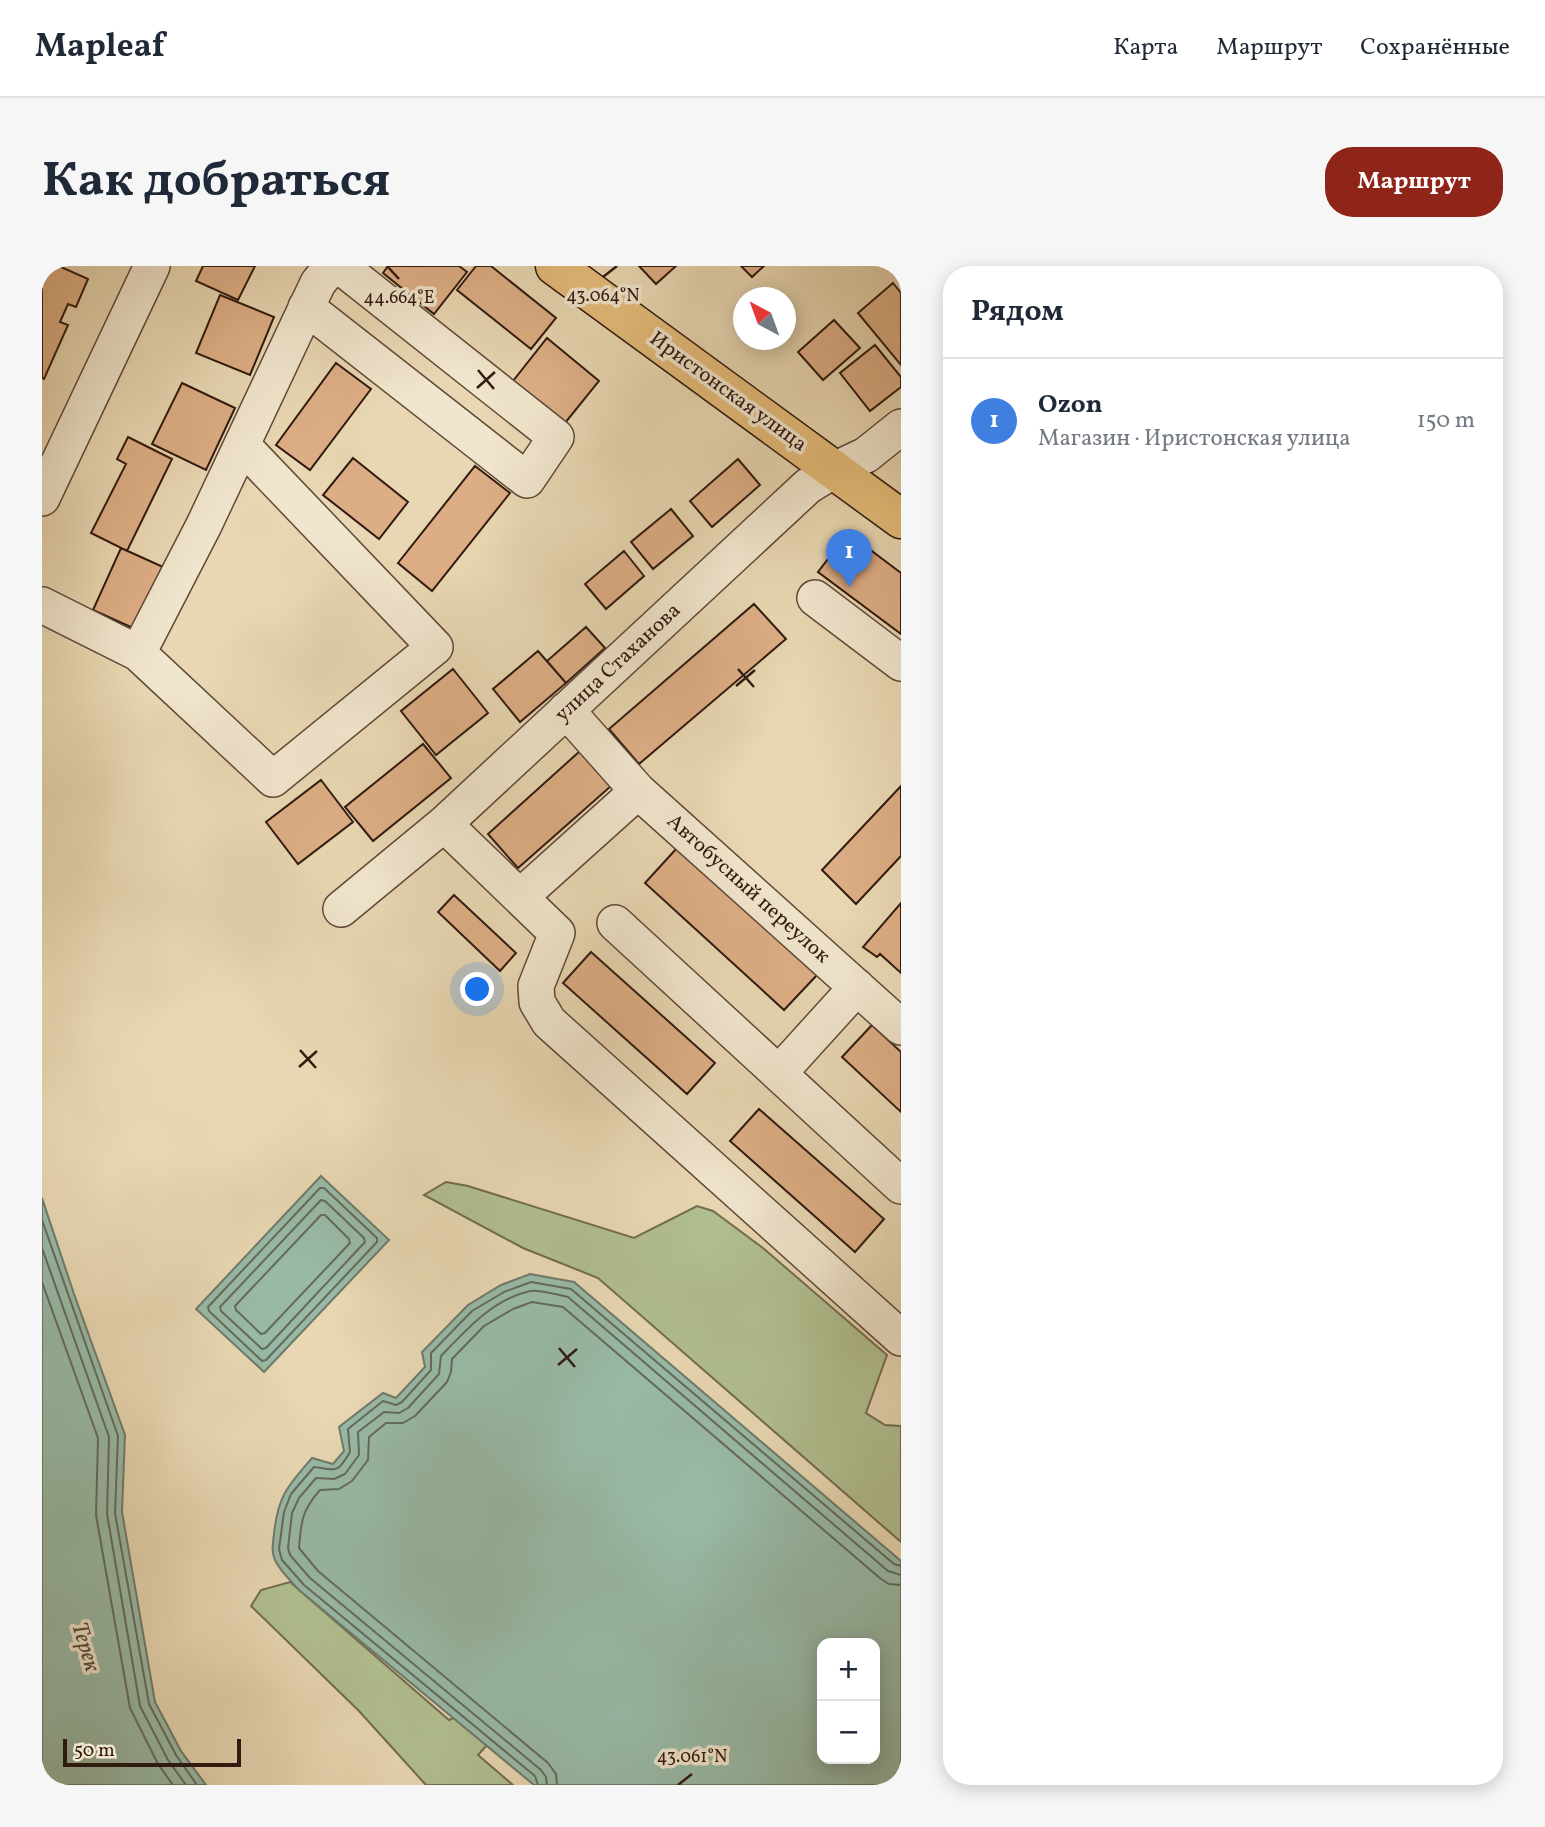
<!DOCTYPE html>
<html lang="ru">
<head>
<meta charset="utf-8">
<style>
	:root { --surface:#fff; --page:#f6f6f7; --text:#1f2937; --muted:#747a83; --line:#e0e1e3; --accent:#8f2418 }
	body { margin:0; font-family:Vollkorn,serif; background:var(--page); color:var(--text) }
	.controls { position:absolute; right:21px; bottom:21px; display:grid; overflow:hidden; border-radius:14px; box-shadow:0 4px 18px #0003 }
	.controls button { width:63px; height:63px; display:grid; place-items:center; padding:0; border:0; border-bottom:2px solid var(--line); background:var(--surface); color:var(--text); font:35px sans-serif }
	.compass { position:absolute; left:691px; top:21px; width:63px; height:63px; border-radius:50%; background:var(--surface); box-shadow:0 4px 18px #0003; rotate:319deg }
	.scale { position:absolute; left:21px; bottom:18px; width:178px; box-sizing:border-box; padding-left:7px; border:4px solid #311a10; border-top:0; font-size:19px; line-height:24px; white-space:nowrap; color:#311a10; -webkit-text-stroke:5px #f0e5cd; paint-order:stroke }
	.you { position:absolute; left:436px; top:724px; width:24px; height:24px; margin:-18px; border:5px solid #fff; border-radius:50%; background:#1a73e8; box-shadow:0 0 0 10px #1a73e833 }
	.badge { display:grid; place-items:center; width:46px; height:46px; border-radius:50%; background:var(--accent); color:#fff; font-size:23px; font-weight:700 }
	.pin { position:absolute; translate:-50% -58px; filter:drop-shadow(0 2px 4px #0008) }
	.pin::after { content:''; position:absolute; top:37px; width:24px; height:21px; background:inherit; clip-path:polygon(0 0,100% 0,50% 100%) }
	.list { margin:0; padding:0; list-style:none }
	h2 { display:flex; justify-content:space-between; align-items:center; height:91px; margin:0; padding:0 28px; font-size:30px }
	h2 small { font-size:23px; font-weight:400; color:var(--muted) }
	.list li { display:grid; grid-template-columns:46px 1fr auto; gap:21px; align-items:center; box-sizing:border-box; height:126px; padding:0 28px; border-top:2px solid var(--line) }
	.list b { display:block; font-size:26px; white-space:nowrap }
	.list p { margin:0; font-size:23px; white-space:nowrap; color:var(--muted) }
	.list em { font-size:23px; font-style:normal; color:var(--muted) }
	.map { position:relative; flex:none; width:859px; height:1519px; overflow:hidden; border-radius:28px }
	header { display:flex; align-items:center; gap:42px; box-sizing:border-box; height:98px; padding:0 35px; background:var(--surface); border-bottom:2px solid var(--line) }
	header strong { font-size:33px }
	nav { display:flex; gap:38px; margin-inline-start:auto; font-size:24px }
	.intro { display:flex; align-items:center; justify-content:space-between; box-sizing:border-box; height:168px; padding:0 42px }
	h1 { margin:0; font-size:49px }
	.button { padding:18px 32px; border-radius:28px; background:var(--accent); color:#fff; font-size:24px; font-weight:700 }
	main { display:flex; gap:42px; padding:0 42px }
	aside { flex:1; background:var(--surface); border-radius:28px; box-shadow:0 4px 18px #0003 }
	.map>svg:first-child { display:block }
</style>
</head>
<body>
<header>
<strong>Mapleaf</strong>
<nav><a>Карта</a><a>Маршрут</a><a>Сохранённые</a></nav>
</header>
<div class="intro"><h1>Как добраться</h1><a class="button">Маршрут</a></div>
<main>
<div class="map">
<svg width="859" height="1519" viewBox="0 0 859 1519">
	<rect width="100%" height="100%" fill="#e8d7b2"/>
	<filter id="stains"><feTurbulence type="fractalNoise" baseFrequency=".00286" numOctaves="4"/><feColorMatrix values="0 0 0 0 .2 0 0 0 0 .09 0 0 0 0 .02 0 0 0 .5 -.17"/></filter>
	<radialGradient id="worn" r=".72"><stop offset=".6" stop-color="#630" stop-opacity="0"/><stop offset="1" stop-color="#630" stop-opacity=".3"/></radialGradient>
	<path fill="#b1bf90" stroke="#716c50" stroke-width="2" d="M404,916L426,920L592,972L655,940L671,945L721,982L845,1089L824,1147L843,1159L859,1160V1276L556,1012L481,982L382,929Z
		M248,1316L407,1454L422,1447L446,1478L436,1489L471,1519H384L317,1445L209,1340L219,1324Z"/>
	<path fill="#98baa7" stroke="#6f7a6b" stroke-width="2" fill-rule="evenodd" d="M279,910L347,974L222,1106L154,1043Z
		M0,932L32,1028L83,1169L80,1246L113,1436L139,1485L164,1519H0Z
		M488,1008L532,1016L859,1295V1519H492L257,1324C249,1315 238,1305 233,1294C229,1285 231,1277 232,1268C236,1229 246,1220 270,1192L291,1198L302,1185L297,1161L341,1127L354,1132L383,1101L380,1086L426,1039L459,1019ZM833,1377V1493H780V1377Z"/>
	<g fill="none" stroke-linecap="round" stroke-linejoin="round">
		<path stroke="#646a5c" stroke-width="2" d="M278,922H282L335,972V976L224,1094L220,1095L167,1045L166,1041Z
			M279,934L283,935L322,972L323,976L224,1082L220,1083L179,1045L178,1041Z
			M279,949H283L307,973L308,977L223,1067L219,1068L194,1044L193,1040Z
			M0,954L76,1170L73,1247L107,1438L134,1489L155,1519
			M0,982L67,1171L65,1248L98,1440L126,1494L144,1519
			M0,1016L56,1172L54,1249L88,1442L116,1498L131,1519
			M496,1519L493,1510L262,1319L240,1294L237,1283L242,1246L249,1228L272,1201C295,1204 295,1208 308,1186L306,1163L341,1135L354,1139L360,1136L389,1104V1087L430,1045L462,1026L489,1016L529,1023L852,1298L859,1300
			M505,1519L504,1511L499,1504L268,1312L248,1289L246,1282L250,1247L257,1232L274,1212L292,1213L303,1208L317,1189L316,1166L342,1146L357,1147L366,1142L397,1108L399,1090C424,1064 451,1033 488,1025C498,1023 515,1029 526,1031L846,1305L859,1309
			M515,1519L514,1508L506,1497L276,1305L257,1282C259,1256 260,1244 278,1224L297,1223L310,1215L326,1194L327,1171L344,1157H361L373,1150L405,1116L409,1106L410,1093L442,1060L471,1043L490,1036L521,1041L839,1313L847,1318L859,1319"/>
	</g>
	<path fill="#ddae85" stroke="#311a10" stroke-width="2" d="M0,0H17L46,13L34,41L26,38L18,56L26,59L2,113L0,112Z
		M161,0H213L196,34L154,15Z
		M346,0H417L425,6L392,48L341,7Z
		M434,0H449L514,52L489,83L415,24Z
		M597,0H634L614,18Z
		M699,0H722L710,11Z
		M851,17L859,27V99L816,47Z
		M178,29L232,51L208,109L154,87Z
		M792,54L818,82L781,114L756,86Z
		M505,72L557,115L523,157L471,115Z
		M833,79L859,111V121L828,145L798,107Z
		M294,97L329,123L268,204L234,179Z
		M140,117L193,142L164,204L110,178Z
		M86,171L130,193L85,285L49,267L84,198L75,193Z
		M311,192L366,236L337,273L281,229Z
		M696,193L718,219L670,261L648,235Z
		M433,200L468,227L390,325L356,297Z
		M629,243L651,270L611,303L589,276Z
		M806,267L859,307V368L776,306Z
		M79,282L130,305L102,367L51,344Z
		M582,285L602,310L564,343L543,318Z
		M712,338L744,373L597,498L567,463Z
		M544,361L563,382L524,417L505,395Z
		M496,385L524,417L478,456L451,423Z
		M411,403L446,447L394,489L359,445Z
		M381,478L409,512L331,575L303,541Z
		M538,485L569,520L476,602L446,568Z
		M279,514L311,556L256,598L224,556Z
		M859,520V590L814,638L780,604Z
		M635,582L775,709L742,744L603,617Z
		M412,629L474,687L458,705L396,646Z
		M859,637V707L838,688L835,691L821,681Z
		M549,686L673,797L645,828L521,717Z
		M830,759L859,786V846L800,791Z
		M717,843L842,953L813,986L688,875Z"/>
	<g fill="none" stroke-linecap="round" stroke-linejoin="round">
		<g stroke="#5f4938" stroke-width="38">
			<path id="minor" d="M264,41L485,214L514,171L298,0
				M0,232L110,0
				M773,332L859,397
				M0,339L96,387L231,513L393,381L200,179
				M96,387L162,259L276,17L290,0
				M524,444L596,525L859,761
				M402,558L515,667L494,720L495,736L507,756L859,1072
				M478,631L596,525
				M299,643L402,558L766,220L792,204L824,189L859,161
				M573,657L859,920
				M737,807L815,721"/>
		</g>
		<g stroke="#311a10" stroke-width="41">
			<path id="major" d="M513,0L859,253"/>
		</g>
		<use href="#minor" stroke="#f0e5cd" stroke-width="35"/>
		<use href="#major" stroke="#e4bc79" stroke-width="38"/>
	</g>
	<path fill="none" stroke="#311a10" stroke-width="2.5" d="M345,0L357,13M561,11L575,0M436,104L452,123M435,122L453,106M696,403L712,421M694,420L713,404M258,784L274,802M257,801L275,785M517,1082L533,1101M516,1099L535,1083M636,1519L650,1508"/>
	<g text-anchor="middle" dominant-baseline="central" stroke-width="7" stroke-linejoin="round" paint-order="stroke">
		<g font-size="21" fill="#311a10" stroke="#f0e5cd">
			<text transform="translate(686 126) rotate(36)">Иристонская улица</text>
			<text transform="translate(576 397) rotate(-43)">улица Стаханова</text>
			<text transform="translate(706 623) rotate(42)">Автобусный переулок</text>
		</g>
		<g font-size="23" font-style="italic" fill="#504a3d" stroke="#f0e5cd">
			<text transform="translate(43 1381) rotate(73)">Терек</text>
		</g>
	</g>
	<g font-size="18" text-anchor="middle" fill="#311a10" stroke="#f0e5cd" stroke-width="7" stroke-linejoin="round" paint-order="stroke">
		<text x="561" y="35">43.064°N</text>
		<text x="357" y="37">44.664°E</text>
		<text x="650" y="1496">43.061°N</text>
	</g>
	<rect width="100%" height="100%" filter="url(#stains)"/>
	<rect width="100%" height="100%" fill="url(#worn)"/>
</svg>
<div class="controls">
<button>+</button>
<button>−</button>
</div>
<svg class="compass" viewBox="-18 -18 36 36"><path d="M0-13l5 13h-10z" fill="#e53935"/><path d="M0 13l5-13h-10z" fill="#747a83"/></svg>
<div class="scale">50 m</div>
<div class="you"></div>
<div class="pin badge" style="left:807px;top:321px;background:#3f7fe0">1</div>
</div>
<aside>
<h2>Рядом<small></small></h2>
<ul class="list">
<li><span class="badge" style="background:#3f7fe0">1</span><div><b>Ozon</b><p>Магазин · Иристонская улица</p></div><em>150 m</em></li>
</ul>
</aside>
</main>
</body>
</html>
